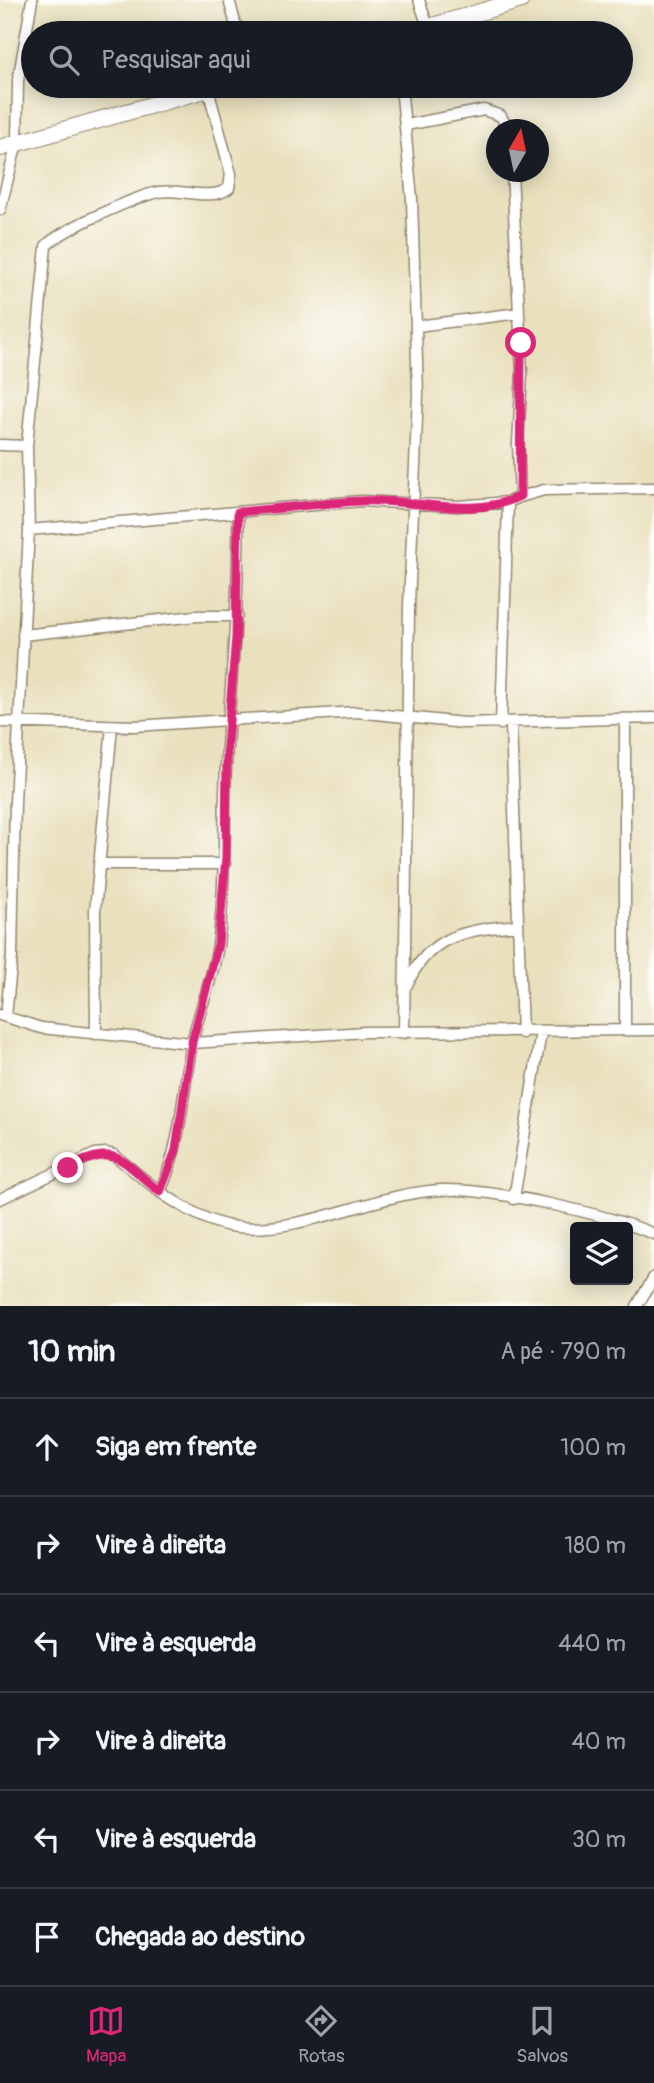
<!DOCTYPE html>
<html lang="pt">
<head>
<meta charset="utf-8">
<style>
	:root { --surface:#171b24; --page:#20242c; --text:#f1f3f6; --muted:#9ea1a6; --line:#363941; --accent:#db2777 }
	body { margin:0; font-family:Pangolin,sans-serif; background:var(--page); color:var(--text) }
	.controls { position:absolute; right:21px; bottom:21px; display:grid; overflow:hidden; border-radius:7px; box-shadow:0 4px 18px #0003 }
	.controls button { width:63px; height:63px; display:grid; place-items:center; padding:0; border:0; border-bottom:2px solid var(--line); background:var(--surface); color:var(--text); font:35px sans-serif }
	.compass { position:absolute; left:486px; top:119px; width:63px; height:63px; border-radius:50%; background:var(--surface); box-shadow:0 4px 18px #0003; rotate:9deg }
	.stop { position:absolute; width:21px; height:21px; margin:-16px; border:5px solid #db2777; border-radius:50%; background:#fff }
	.stop.end { background:#db2777; border-color:#fff; box-shadow:0 2px 7px #0008 }
	.list { margin:0; padding:0; list-style:none }
	h2 { display:flex; justify-content:space-between; align-items:center; height:91px; margin:0; padding:0 28px; font-size:30px }
	h2 small { font-size:23px; font-weight:400; color:var(--muted) }
	.list li { display:grid; grid-template-columns:46px 1fr auto; gap:21px; align-items:center; box-sizing:border-box; height:98px; padding:0 28px; border-top:2px solid var(--line) }
	.list b { display:block; font-size:26px; white-space:nowrap }
	.list em { font-size:23px; font-style:normal; color:var(--muted) }
	.icon { flex:none; width:38px; height:38px; fill:none; stroke:currentColor; stroke-width:2; stroke-linecap:round; stroke-linejoin:round }
	.map { position:relative; flex:none; width:654px; height:1306px; overflow:hidden }
	.search { position:absolute; background:var(--surface); box-shadow:0 4px 18px #0003; left:21px; right:21px; top:21px; height:77px; display:flex; align-items:center; gap:18px; box-sizing:border-box; padding:0 24px; border-radius:38px; color:var(--muted); font-size:26px }
	.sheet { height:679px; background:var(--surface) }
	nav { display:flex; justify-content:space-around; align-items:center; box-sizing:border-box; height:98px; border-top:2px solid var(--line); background:var(--surface); font-size:19px; color:var(--muted) }
	nav a { display:grid; justify-items:center; gap:4px }
	nav .on { color:var(--accent) }
	.map>svg:first-child { display:block }
</style>
</head>
<body>
<div class="map">
<svg width="654" height="1306" viewBox="0 0 654 1306">
	<rect width="100%" height="100%" fill="#fdfcf7"/>
	<filter id="ink" filterUnits="userSpaceOnUse"><feTurbulence type="fractalNoise" baseFrequency=".0143" numOctaves="2"/><feDisplacementMap in="SourceGraphic" scale="14" xChannelSelector="R" yChannelSelector="G"/><feConvolveMatrix kernelMatrix="1 2 1 2 8 2 1 2 1" color-interpolation-filters="sRGB"/></filter>
	<filter id="wash" filterUnits="userSpaceOnUse"><feTurbulence type="fractalNoise" baseFrequency=".00686" numOctaves="4" result="noise"/><feDisplacementMap in="SourceGraphic" scale="28" xChannelSelector="R" yChannelSelector="G"/><feGaussianBlur stdDeviation="1.57" result="paint"/><feColorMatrix in="noise" values="0 0 0 0 0 0 0 0 0 0 0 0 0 0 0 0 0 1.4 0 .05"/><feComposite in="paint" operator="in"/></filter>
	<g filter="url(#wash)">
		<rect width="100%" height="100%" fill="#e9e0bd"/>
	</g>
	<g filter="url(#ink)">
		<g fill="none" stroke-linecap="round" stroke-linejoin="round">
			<g stroke="#92856e" stroke-width="13">
				<path id="street" d="M229,0L238,33
					M419,0L428,27
					M401,86L412,199L418,394L409,606L404,1033
					M208,89L231,174L229,188C211,202 180,188 159,192C137,196 60,230 46,246L27,446L29,530L361,501L458,506L508,502
					M406,125L484,110L501,116L508,130
					M0,210L17,143L18,81L32,0
					M417,326L519,313
					M0,445L27,446
					M520,497L544,490L654,488
					M23,635L196,616H237
					M0,722L135,726L356,712L464,723L654,718
					M501,724L508,502L520,497L518,443L522,374L512,172
					M511,724L522,1033
					M99,864H225
					M407,985C429,934 466,930 518,925
					M0,1015L41,1028L192,1043L366,1032L654,1030
					M6,1016L12,957L15,802L29,530
					M625,1030V719
					M96,1034L95,911L112,726
					M160,1192C181,1206 211,1225 237,1227C304,1234 374,1193 441,1190C491,1188 607,1214 654,1234
					M0,1199L95,1154L106,1153L114,1155L160,1192C182,1143 182,1094 192,1043C199,1010 213,979 218,945C226,885 223,826 226,766C230,681 240,598 238,512
					M514,1199L541,1032
					M637,1306L654,1277"/>
			</g>
			<g stroke="#92856e" stroke-width="18">
				<path id="secondary" d="M409,33L521,0
					M0,148L219,86"/>
			</g>
			<use href="#street" stroke="#fff" stroke-width="10"/>
			<use href="#secondary" stroke="#fff" stroke-width="16"/>
		</g>
	</g>
	<g fill="none" stroke-linecap="round" stroke-linejoin="round" filter="url(#ink)">
		<path stroke="#db2777" stroke-width="9" d="M68,1168C118,1142 121,1161 160,1192L176,1150L192,1042L218,944L226,858L227,745L236,637L238,512C279,509 320,503 361,501C412,498 472,520 520,496L521,343"/>
	</g>
</svg>
<div class="controls">
<button><svg class="icon" aria-label="layers" viewBox="0 0 24 24"><path d="M12 4l9 5-9 5-9-5zM3 14l9 5 9-5"/></svg></button>
</div>
<svg class="compass" viewBox="-18 -18 36 36"><path d="M0-13l5 13h-10z" fill="#e53935"/><path d="M0 13l5-13h-10z" fill="#9ea1a6"/></svg>
<div class="stop" style="left:521px;top:343px"></div>
<div class="stop end" style="left:68px;top:1168px"></div>
<div class="search"><svg class="icon" aria-label="search" viewBox="0 0 24 24"><circle cx="10" cy="10" r="6"/><path d="M15 15l6 6"/></svg>Pesquisar aqui</div>
</div>
<section class="sheet">
<h2>10 min<small>A pé · 790 m</small></h2>
<ul class="list">
<li><svg class="icon" aria-label="ahead" viewBox="0 0 24 24"><path d="M12 20V5M6 11l6-6 6 6"/></svg><div><b>Siga em frente</b></div><em>100 m</em></li>
<li><svg class="icon" aria-label="right" viewBox="0 0 24 24"><path d="M7 20v-9h11M14 6l5 5-5 5"/></svg><div><b>Vire à direita</b></div><em>180 m</em></li>
<li><svg class="icon" aria-label="left" viewBox="0 0 24 24"><path d="M17 20v-9H6M10 6l-5 5 5 5"/></svg><div><b>Vire à esquerda</b></div><em>440 m</em></li>
<li><svg class="icon" aria-label="right" viewBox="0 0 24 24"><path d="M7 20v-9h11M14 6l5 5-5 5"/></svg><div><b>Vire à direita</b></div><em>40 m</em></li>
<li><svg class="icon" aria-label="left" viewBox="0 0 24 24"><path d="M17 20v-9H6M10 6l-5 5 5 5"/></svg><div><b>Vire à esquerda</b></div><em>30 m</em></li>
<li><svg class="icon" aria-label="arrive" viewBox="0 0 24 24"><path d="M6 21V4h12l-3 4 3 4H6"/></svg><div><b>Chegada ao destino</b></div></li>
</ul>
</section>
<nav>
<a class="on"><svg class="icon" aria-label="map" viewBox="0 0 24 24"><path d="M3 6l6-2 6 2 6-2v14l-6 2-6-2-6 2zM9 4v14M15 6v14"/></svg>Mapa</a>
<a><svg class="icon" aria-label="directions" viewBox="0 0 24 24"><path d="M12 3l9 9-9 9-9-9zM9 14v-3h6M13 9l2 2-2 2"/></svg>Rotas</a>
<a><svg class="icon" aria-label="saved" viewBox="0 0 24 24"><path d="M7 4h10v16l-5-4-5 4z"/></svg>Salvos</a>
</nav>
</body>
</html>
